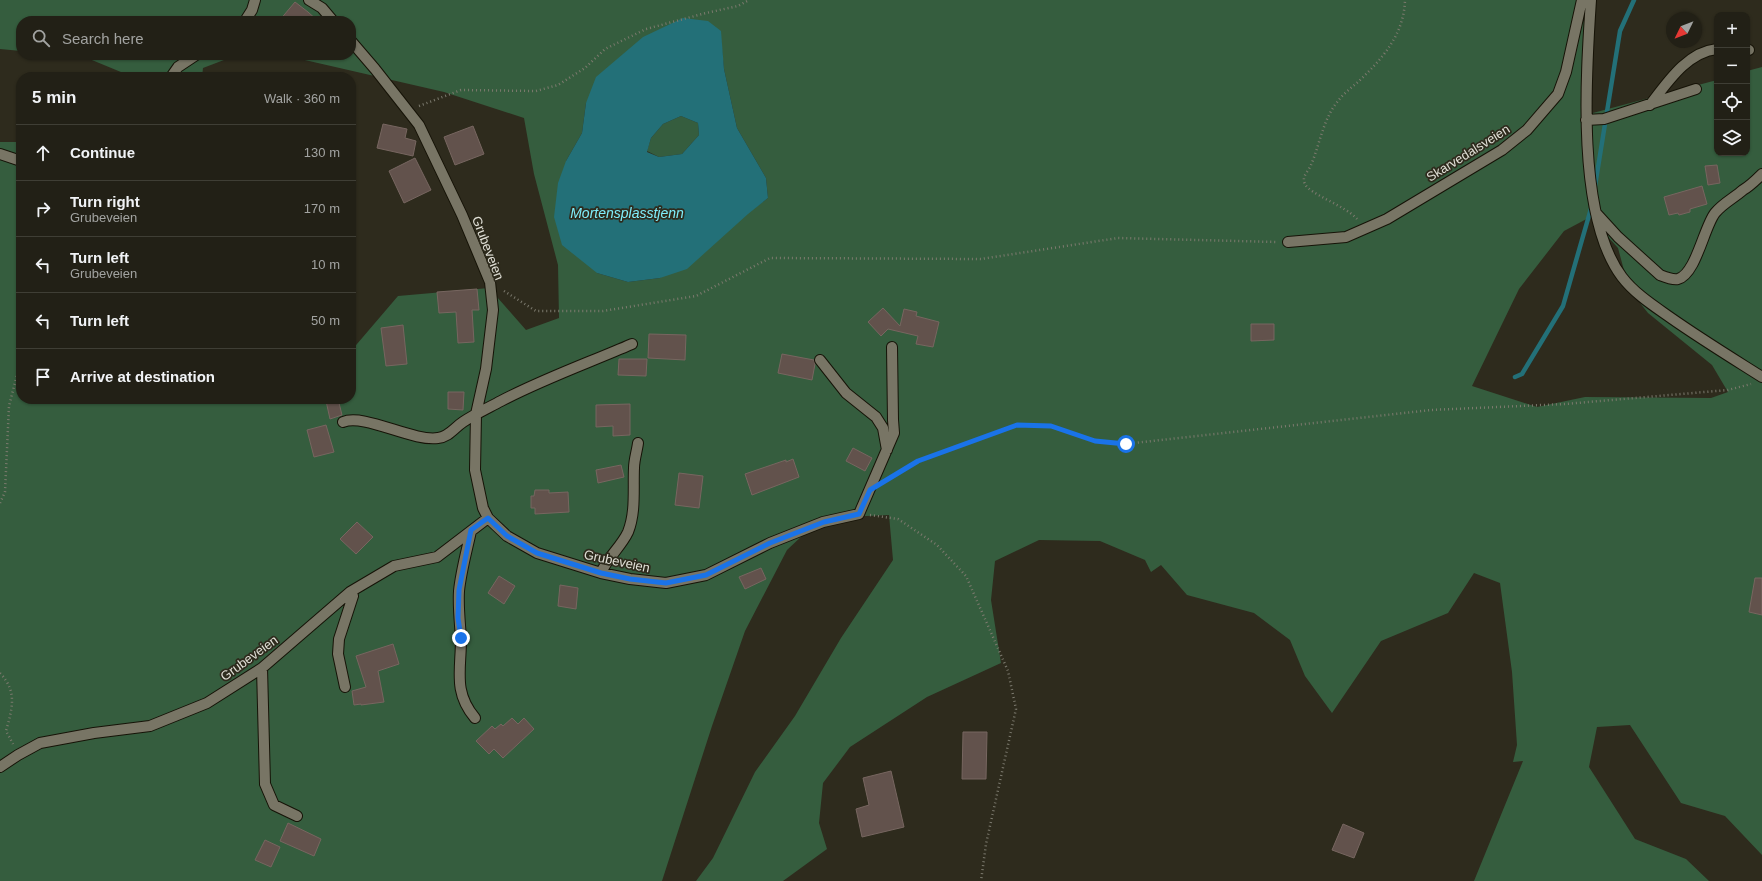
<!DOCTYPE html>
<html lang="en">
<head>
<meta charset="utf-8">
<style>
	:root { --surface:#222016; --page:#2a281f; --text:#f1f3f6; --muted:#a2a3a1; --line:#3f3e35 }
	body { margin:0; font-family:Helvetica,sans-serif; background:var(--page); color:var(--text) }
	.controls { position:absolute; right:12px; top:12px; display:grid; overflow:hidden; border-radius:8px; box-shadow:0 1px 3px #0004 }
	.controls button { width:36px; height:36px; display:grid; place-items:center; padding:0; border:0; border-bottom:1px solid var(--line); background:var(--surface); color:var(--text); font:20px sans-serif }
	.compass { position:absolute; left:1666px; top:12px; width:36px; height:36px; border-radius:50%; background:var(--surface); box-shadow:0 1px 3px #0004; rotate:227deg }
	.stop { position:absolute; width:12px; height:12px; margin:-9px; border:3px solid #1a73e8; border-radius:50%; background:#fff }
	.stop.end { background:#1a73e8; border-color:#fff; box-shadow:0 1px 4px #0008 }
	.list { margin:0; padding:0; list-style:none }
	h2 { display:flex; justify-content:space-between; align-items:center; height:52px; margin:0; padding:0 16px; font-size:17px }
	h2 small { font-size:13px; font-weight:400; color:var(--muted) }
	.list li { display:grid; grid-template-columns:26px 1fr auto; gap:12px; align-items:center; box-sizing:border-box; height:56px; padding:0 16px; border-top:1px solid var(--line) }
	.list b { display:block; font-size:15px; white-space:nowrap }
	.list p { margin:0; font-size:13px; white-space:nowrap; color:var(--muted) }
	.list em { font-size:13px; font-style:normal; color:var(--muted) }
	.icon { flex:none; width:22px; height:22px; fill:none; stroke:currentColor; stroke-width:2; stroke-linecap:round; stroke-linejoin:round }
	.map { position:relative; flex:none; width:1762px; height:881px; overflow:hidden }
	.search { position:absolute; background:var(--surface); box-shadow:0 1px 3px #0004; left:16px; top:16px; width:340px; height:44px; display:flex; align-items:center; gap:10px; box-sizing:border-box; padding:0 14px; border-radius:16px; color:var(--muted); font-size:15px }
	.panel { position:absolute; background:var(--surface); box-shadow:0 1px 3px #0004; left:16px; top:72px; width:340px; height:332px; border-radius:16px }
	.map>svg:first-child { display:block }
</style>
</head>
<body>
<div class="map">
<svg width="1762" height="881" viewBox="0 0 1762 881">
	<rect width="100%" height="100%" fill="#2e2b1d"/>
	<path fill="#355d3e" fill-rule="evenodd" d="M0,0H1590L1589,114L1717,80V153H1747V71L1762,67V855L1725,816L1681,803L1630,725L1597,727L1589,767L1635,839L1686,859L1709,881H1474L1523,761L1513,762L1517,745L1512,672L1500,583L1474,573L1448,613L1381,641L1332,713L1305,676L1290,640L1254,613L1187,595L1161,565L1151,572L1145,560L1100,541L1039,540L995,561L991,600L1001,663L927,697L850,747L823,783L819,823L827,849L783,881H696L713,858L755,772L795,716L841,638L893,560L889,515L821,518L787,550L745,631L712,726L662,881H0V142H21V399H351V351L398,296L489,288L526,330L559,318L558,265L534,174L524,118L444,92L283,55H351V21H21V51L0,49ZM720,31L724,69L737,128L766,178L768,198L660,278L628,282L597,273L566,161L582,133L586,103ZM1594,215L1599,227L1618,248L1629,289L1648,313L1712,365L1728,392L1711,398L1585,397L1537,407L1472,386L1519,289L1564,231Z
		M57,55H237L203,68L202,77H133L87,58Z
		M681,116L698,123L699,135L682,154L659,157L647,151L651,138L663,124Z"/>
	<path fill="#237078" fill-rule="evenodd" d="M683,18L708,21L721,31L724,69L737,128L766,178L768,198L748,214L687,269L660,278L628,282L597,273L562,245L554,217L558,183L566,161L582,133L586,103L596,77L643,37ZM681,116L698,123L699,135L682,154L659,157L647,152L651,138L663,124Z"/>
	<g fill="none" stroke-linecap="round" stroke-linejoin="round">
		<path stroke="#237078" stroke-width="4.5" d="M1595,186L1620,31L1634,0
			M1515,377L1522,374L1563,306L1592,205"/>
	</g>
	<path fill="#62524c" stroke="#776660" d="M295,2L308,12L318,21H279Z
		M383,124L407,129L405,138L416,141L413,156L377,148Z
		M473,126L484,154L455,165L444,137Z
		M415,158L431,190L404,203L389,171Z
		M1717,165L1720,183L1708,185L1705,166Z
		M1702,186L1707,204L1690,209V212L1679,215L1678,213L1669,215L1664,197Z
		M477,289L479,310H472L474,342L458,343L456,312L439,313L437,292Z
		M883,308L900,326L904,309L917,312L916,316L939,322L933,347L916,344L918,336L888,329L881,336L868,322Z
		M1251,324H1274V340L1251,341Z
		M403,325L407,364L386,366L381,328Z
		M649,334L686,335L685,360L648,358Z
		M782,354L814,360L815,364L812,380L778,373Z
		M619,359H647L646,376L618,375Z
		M448,392H464L463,410L448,409Z
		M335,399H338L342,415L330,419L326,401Z
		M630,404V435L613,436V426L596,427V405Z
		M326,425L334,452L314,457L307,430Z
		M853,448L872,458L865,471L846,461Z
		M793,459L799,477L752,495L745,474L786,460V462Z
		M621,465L624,477L598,483L596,470Z
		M679,473L703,476L699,508L675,505Z
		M535,490H549V493L568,492L569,512L535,514V508H531V496H534Z
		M357,522L373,537L356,554L340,539Z
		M761,568L766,579L745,589L739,577Z
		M499,576L515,586L504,604L488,593Z
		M1755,578H1762V615L1749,612Z
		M560,585L578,588L576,609L558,606Z
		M393,644L399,664L378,671L384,702L361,705V704L354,705L352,691L366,687L356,656Z
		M512,718L518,724L524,718L534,729L503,758L494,749L489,754L476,741L492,726L495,729L501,724L503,726Z
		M963,732H987L986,779H962Z
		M891,771L904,827L862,837L856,809L869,805L863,778Z
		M288,823L321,839L314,856L280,841Z
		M1343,824L1364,833L1354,858L1332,850Z
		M265,840L280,847L271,867L255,860Z"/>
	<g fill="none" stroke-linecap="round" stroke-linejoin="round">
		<g stroke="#161307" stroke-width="12">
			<path id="minor" d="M309,0L322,8L333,21
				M1591,0C1586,74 1576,216 1622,277C1635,294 1654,306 1671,318C1701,339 1732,358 1762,377
				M245,21L252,10L255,0
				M351,41L375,69L419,125L462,215L490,282L493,310L486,369L476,414L475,470L483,508L488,518L507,536L537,553L601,573L630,579L666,583L706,575L770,543L823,522L859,514L894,433L893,420L892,347
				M1747,50H1749
				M171,77L178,67L196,55
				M1650,105C1667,83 1687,52 1717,49
				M1586,120L1604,119L1696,89
				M0,154L21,161
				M1597,214L1618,237L1660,275C1665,277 1672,280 1678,279C1696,274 1704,227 1715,213C1723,203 1734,198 1743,190C1750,186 1756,180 1762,174
				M1288,242L1346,237L1387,219L1502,150L1527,130L1558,94L1566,72L1582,0
				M820,360L846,393L876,417L883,428L887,450
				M343,422C364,413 413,442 438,438C449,437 454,428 463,422C475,414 488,408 501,401C543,379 588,363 632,344
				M471,531C467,550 461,571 459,591C458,607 460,623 461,639C461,670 453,692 475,718
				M601,573C607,558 621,547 628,532C636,512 633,489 634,468C634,460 637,451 638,443
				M262,668L265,784L274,805L297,816
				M345,687L338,654L339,639L353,596L350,592
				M0,767L18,755L40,743L94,733L150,726L207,703L262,668L350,592L394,566L437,557L488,518"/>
		</g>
		<path stroke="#7c7a6e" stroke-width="2.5" stroke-dasharray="1 3" stroke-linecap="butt" d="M419,106L461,90L536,91L558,85L585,68L605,49L646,29L706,13L738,6L749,0
			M1357,219C1346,206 1309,194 1305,184C1301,176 1309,171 1311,165C1320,144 1323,119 1338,101C1343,94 1351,88 1358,82C1382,59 1404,35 1405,0
			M504,291L536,311H603L696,296L770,258L981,259L1118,238L1277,242
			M888,479L917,461L1017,425L1051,426L1095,441L1125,444L1431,410L1565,404L1728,390L1751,384
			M0,503L5,492L9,406L18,371L21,368
			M870,515L898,519L937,545L966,576L1008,671L1016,709L986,844L981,881
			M0,673C18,692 12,709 6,731L13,744"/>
		<use href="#minor" stroke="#787565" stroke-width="10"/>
	</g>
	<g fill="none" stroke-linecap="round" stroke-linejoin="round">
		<path stroke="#1a73e8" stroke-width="5" d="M461,638L458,618L459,590L471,530L488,518L507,536L537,553L601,573L630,579L666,583L706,575L770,543L824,522L859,514L870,490L918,461L1017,425L1051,426L1095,441L1126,444"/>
	</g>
	<g text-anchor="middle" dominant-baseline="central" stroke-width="3.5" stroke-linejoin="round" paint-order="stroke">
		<g font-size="13" fill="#e1e0d7" stroke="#2e2b1d">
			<text transform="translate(1468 153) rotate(-32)">Skarvedalsveien</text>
			<text transform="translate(488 248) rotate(69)">Grubeveien</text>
			<text transform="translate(617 561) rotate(12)">Grubeveien</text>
			<text transform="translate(249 658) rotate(-36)">Grubeveien</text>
		</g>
		<g font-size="14" font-style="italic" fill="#7feefb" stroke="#2e2b1d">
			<text x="627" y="213">Mortensplasstjenn</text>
		</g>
	</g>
</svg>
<div class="controls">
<button>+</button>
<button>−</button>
<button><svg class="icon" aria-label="locate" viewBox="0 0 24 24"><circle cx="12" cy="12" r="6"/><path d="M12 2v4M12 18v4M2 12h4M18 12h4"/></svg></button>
<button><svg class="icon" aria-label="layers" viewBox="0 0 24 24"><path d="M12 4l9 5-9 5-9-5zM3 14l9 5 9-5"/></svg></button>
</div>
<svg class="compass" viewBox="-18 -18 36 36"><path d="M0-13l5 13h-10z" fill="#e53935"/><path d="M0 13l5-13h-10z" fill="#a2a3a1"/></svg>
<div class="stop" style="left:1126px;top:444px"></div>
<div class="stop end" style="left:461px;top:638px"></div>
<div class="search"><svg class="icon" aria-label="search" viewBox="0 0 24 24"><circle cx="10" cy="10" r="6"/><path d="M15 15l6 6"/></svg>Search here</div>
<section class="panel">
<h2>5 min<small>Walk · 360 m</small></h2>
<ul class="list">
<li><svg class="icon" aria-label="ahead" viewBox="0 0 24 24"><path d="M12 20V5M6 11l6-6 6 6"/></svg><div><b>Continue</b></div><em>130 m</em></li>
<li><svg class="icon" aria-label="right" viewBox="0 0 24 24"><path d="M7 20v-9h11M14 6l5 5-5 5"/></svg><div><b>Turn right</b><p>Grubeveien</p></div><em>170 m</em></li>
<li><svg class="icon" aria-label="left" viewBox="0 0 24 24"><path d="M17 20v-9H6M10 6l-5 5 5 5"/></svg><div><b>Turn left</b><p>Grubeveien</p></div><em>10 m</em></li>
<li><svg class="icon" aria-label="left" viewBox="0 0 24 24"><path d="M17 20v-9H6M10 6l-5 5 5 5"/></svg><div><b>Turn left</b></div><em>50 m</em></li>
<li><svg class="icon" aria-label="arrive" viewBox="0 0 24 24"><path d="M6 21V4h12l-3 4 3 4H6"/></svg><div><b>Arrive at destination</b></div></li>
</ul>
</section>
</div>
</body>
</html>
